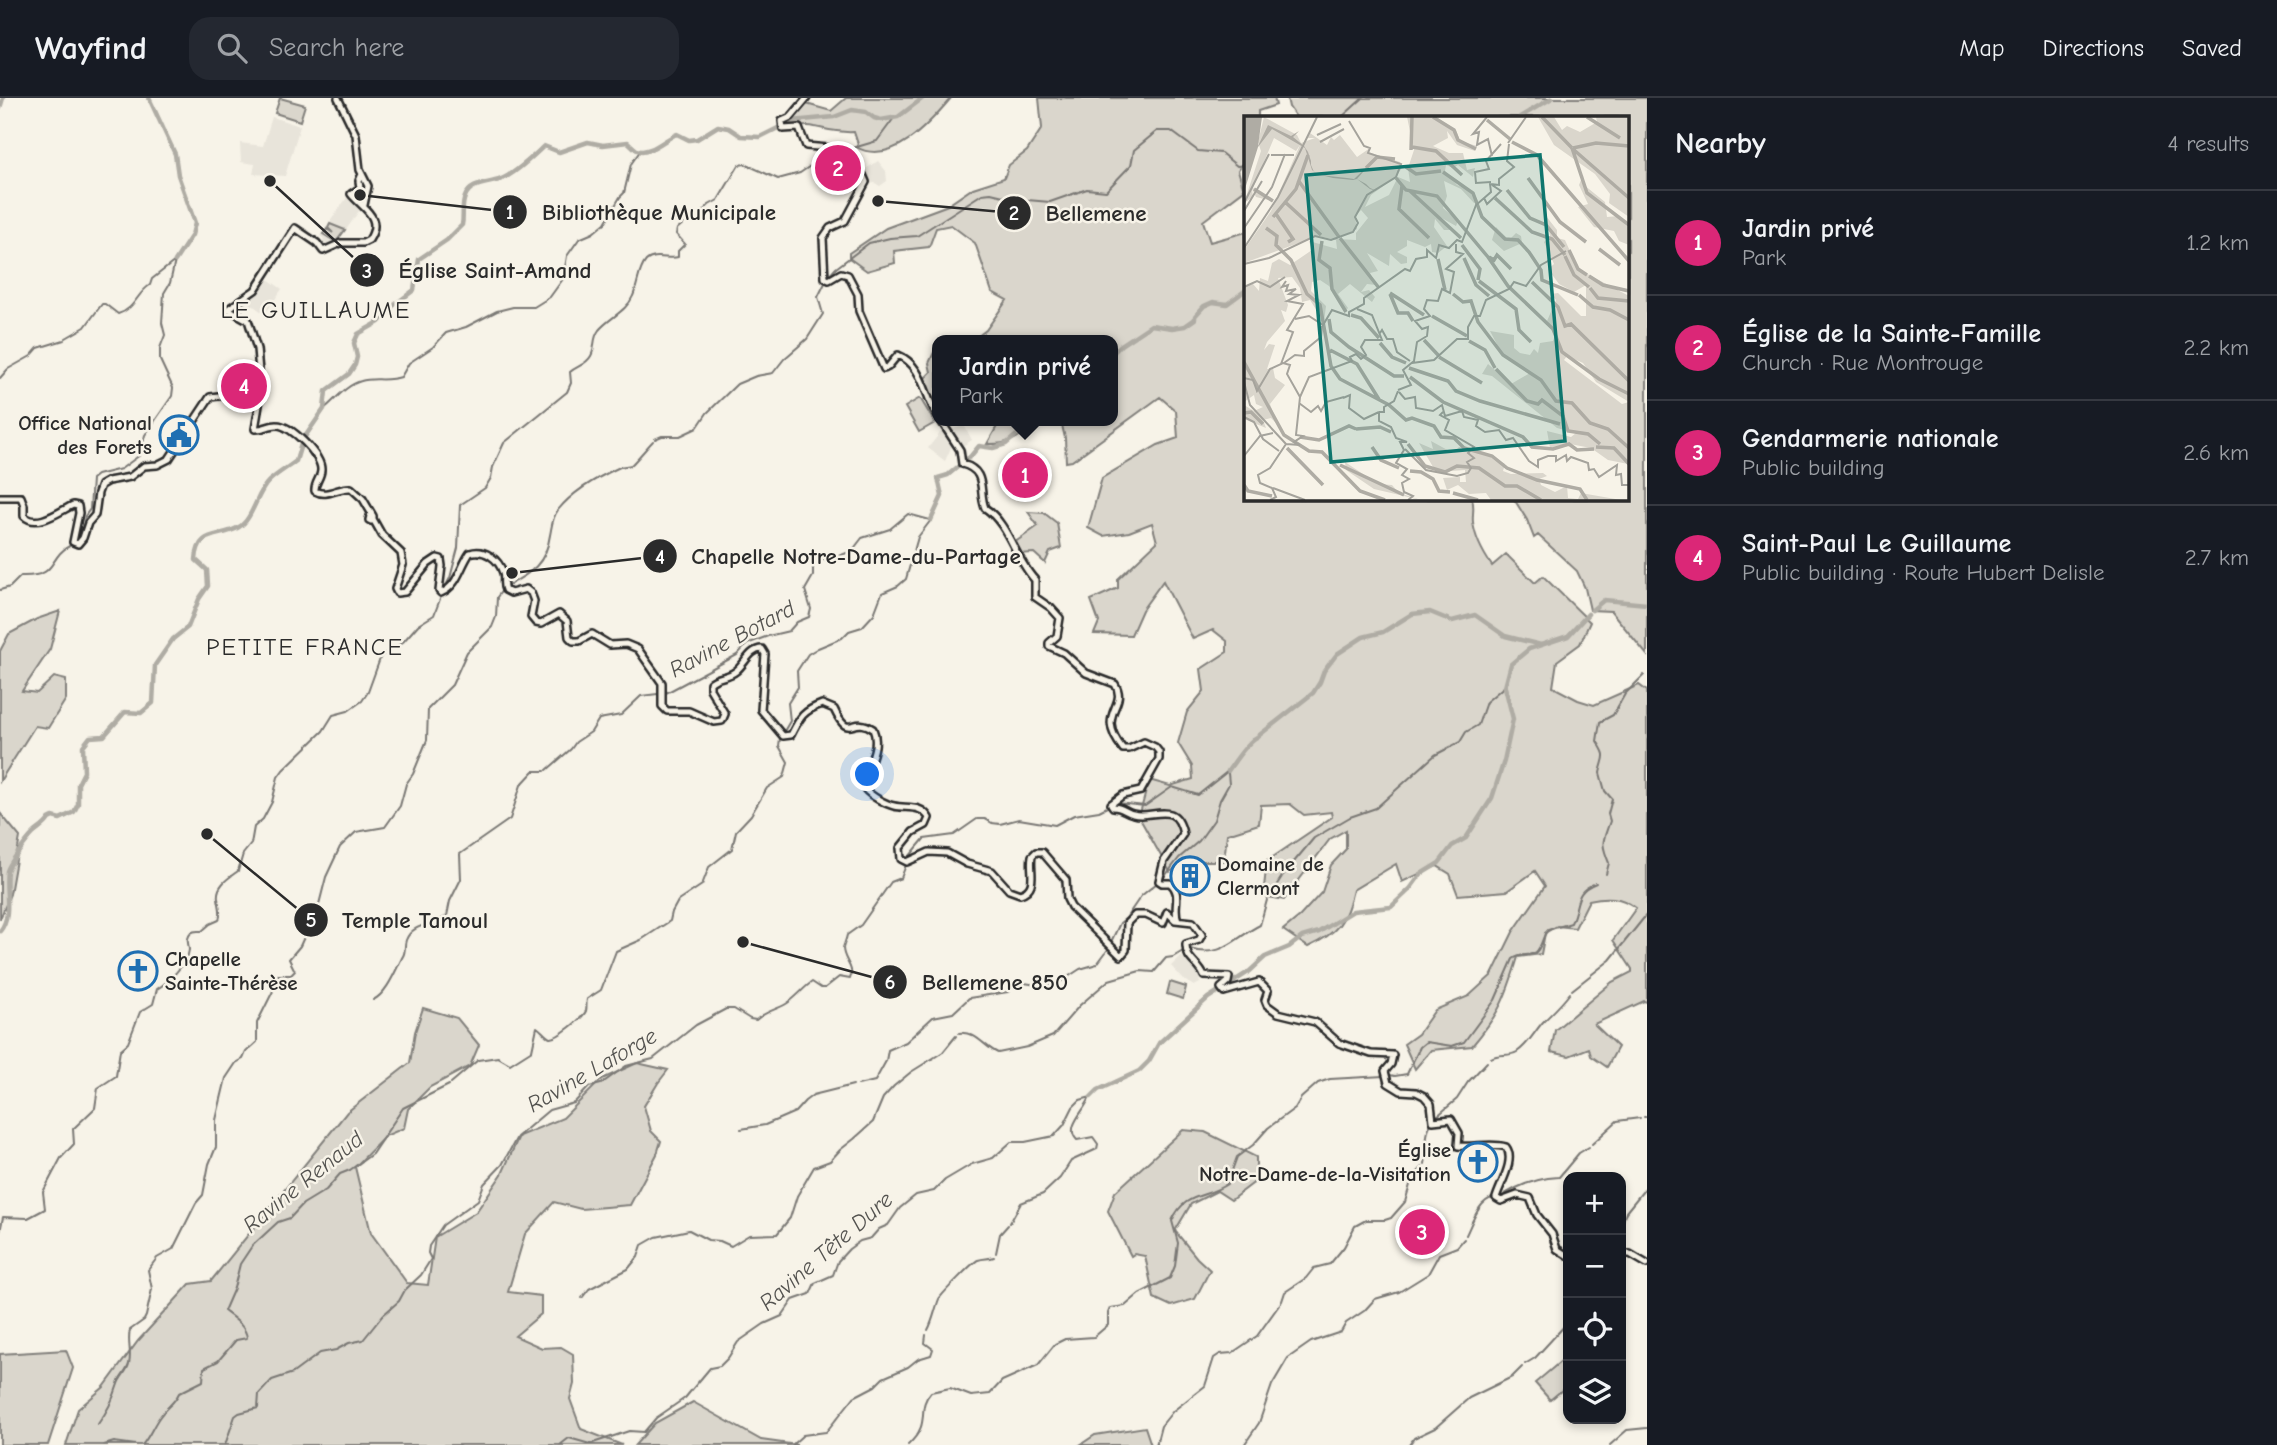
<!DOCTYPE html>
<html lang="en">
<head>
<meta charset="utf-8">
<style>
	:root { --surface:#171b24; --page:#242831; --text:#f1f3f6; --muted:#9ea1a6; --line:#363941; --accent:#db2777 }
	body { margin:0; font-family:"Comic Neue",sans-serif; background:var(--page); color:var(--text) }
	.controls { position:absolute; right:21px; bottom:21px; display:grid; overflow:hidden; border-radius:14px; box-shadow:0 4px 10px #0003 }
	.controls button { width:63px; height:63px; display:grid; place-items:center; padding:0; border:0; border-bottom:2px solid var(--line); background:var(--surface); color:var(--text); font:35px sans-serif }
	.you { position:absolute; left:868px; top:677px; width:24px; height:24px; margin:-18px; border:5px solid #fff; border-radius:50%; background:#1a73e8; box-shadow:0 0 0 10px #1a73e833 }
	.badge { display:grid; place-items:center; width:46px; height:46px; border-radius:50%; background:var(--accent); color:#fff; font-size:23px; font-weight:700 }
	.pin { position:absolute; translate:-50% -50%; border:4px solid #fff; box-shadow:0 2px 7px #0006 }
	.popup { position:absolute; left:932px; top:237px; width:186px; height:91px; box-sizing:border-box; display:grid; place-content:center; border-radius:14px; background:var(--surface); filter:drop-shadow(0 2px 5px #0005); font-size:23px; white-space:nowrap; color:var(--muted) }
	.popup b { font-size:26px; color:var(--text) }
	.popup::after { content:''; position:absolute; left:50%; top:100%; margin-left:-14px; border:14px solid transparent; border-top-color:var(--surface) }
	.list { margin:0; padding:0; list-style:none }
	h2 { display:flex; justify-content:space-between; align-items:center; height:91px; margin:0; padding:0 28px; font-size:30px }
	h2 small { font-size:23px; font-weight:400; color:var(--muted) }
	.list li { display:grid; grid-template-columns:46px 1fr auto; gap:21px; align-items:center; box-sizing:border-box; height:105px; padding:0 28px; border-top:2px solid var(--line) }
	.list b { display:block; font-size:26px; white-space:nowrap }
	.list p { margin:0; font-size:23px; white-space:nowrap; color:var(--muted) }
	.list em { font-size:23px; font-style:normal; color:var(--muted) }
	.icon { flex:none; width:38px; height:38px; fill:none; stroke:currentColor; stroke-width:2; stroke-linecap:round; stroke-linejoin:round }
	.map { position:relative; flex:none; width:1647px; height:1347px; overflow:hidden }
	header { display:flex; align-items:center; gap:42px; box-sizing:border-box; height:98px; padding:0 35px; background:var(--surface); border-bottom:2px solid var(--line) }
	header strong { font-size:33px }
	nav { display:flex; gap:38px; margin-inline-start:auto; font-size:24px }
	.search { width:490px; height:63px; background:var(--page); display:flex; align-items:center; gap:18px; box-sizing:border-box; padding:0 24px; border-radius:21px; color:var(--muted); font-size:26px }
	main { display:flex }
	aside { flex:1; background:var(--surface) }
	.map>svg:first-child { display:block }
</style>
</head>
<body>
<header>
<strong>Wayfind</strong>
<div class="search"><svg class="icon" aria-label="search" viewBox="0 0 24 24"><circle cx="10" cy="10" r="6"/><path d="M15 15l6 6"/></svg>Search here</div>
<nav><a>Map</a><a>Directions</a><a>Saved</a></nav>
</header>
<main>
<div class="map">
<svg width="1647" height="1347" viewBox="0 0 1647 1347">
	<rect width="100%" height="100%" fill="#f7f3e8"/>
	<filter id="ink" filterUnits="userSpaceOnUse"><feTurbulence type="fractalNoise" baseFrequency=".0143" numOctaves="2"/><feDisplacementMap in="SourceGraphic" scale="14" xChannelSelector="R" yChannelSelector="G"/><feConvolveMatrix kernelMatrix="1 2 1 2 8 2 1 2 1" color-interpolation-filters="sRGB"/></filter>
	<g filter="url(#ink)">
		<path fill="#e8e4da" d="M272,19L300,28L285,78L253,76L255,66L241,64L240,45L263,48Z
			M878,63L886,73L887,83L880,88L875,85L866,86L861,74Z
			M348,98L367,112L364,116L359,113L337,145L323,152L320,146L324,141L320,138Z
			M265,179L282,191L265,216L248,204Z
			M962,328L965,329L972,342L961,349L950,333Z
			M944,330L954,343L945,363L928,350Z
			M1181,858L1198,874L1200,885L1194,888L1184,882L1171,868Z"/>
		<path fill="#dad6cc" stroke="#82807c" stroke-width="2" d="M280,0L305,7L300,23L275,15Z
			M846,0H951C930,25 892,69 856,49L858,46L854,34C839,35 829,32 815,29C805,26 800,31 787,26L806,6L831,13Z
			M1039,0H1274L1276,7L1258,13V19H1246V61L1238,72L1244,92L1203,123L1210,144L1246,134V401H1472C1475,409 1472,416 1473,424C1475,441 1483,455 1492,468L1506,456L1535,485L1543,478L1590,524L1580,546L1557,563L1553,589L1578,602L1594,607L1639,587L1647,593V904L1644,903L1594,926L1618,949L1607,969L1591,958L1589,950L1569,958L1551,954L1555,932L1612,884L1632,874V871L1613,842L1636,810C1621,798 1607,798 1589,802L1575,830L1557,828L1545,835L1541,856L1518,859C1506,899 1500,915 1472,948L1431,952L1415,971L1404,946L1418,936L1435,912L1469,898L1492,877L1513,834L1545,788L1535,773L1507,793L1458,797L1450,776L1437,768L1402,784L1396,766L1353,792C1346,823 1338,835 1308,849L1283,832L1300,818L1322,794L1331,767L1346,751V732L1330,741L1284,802L1263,798L1267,763L1332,719L1331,714L1304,717L1290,706L1261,707L1259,726L1227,736L1224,763H1190L1170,774L1139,719L1149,682L1170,688L1193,681L1192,668L1178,645L1187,614L1204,593L1201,571L1227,554V543L1213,532L1193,541L1163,483L1142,512L1131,537L1094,536L1099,524L1091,502L1118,490V481L1157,444L1152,425L1129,434L1103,438L1088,430L1102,380L1158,347L1178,340L1176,313L1160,299L1072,363L1066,364L1065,340L1061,323H1112V242H973L986,232L1007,202L992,194L975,145L951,127L936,130L929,149L894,153L895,165L867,173L849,160V155L886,130L948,107L973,90L1004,80L1009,67L1027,53L1042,30Z
			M1287,0H1647V557L1611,513L1590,512L1585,490L1577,473L1538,437L1534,440L1527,422L1514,401H1628V19H1296L1289,9Z
			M330,126L345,132L336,144L323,136L327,131L333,135L328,130Z
			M935,252L937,253V306L933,310L922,283L931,274L929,265Z
			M920,300L935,325L919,334L905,309Z
			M1000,323H1041C1020,337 1014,347 987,346Z
			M1028,414L1044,415L1057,425L1061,450L1050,454L1045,465L1034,455L1016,456L1011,447L1038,428Z
			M60,513L50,551L22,593L37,595L54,579L66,582V601L48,630L35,628L0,683V553L9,536L37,521Z
			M0,715L20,739L10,796L0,821Z
			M1170,884L1186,889L1183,901L1167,896Z
			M423,910L457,920L479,947L470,968L430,989L408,1011L404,1030L385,1038L355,1069L371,1135L407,1185L428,1187L435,1139L476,1114L502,1076L519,1038L563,1020L602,981L637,965L668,972L658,985L644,1008L651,1033L661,1043L657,1056L630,1107L581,1111L554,1104L525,1136L508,1194L541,1198V1216L515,1238L542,1250L561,1249L573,1256L574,1286L570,1301L581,1331L622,1347H66L78,1311L104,1289L138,1243L190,1186L211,1183L347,1014L410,965L415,934Z
			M1183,1032L1205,1034L1256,1059V1083L1231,1102L1217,1093L1191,1106L1175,1133L1197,1160L1210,1172L1195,1201L1171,1208L1154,1200L1145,1158L1134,1156L1131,1158L1108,1113L1115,1094Z
			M66,1252L73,1270L48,1347H0V1256Z
			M1566,1259L1568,1262V1287L1550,1302L1535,1285Z
			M693,1304L761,1342L797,1347H635L655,1325Z
			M1145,1329L1151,1347H1080L1095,1337Z"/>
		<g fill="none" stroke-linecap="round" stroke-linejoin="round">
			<path stroke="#7a7874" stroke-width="2" d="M1342,19L1363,0
				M823,59L877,43L894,20
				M829,178L836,170L869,145L890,140L917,138L982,96L991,95L1016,101L1050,104L1087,91L1106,93L1131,67L1134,52L1157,33H1171L1198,53L1221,55L1237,68L1246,67
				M66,240L85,229L102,206H105L118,216C135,211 137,195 150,187L152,181L175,163
				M0,280L8,271L31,258L38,250L64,242
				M324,311C335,302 346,287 361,283C374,279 386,284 401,279L409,265L433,249L446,235L466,229L497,213L513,209H534L550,199L563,181L567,158L579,141L593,135L605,125L620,99L624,95L631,66L640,53
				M655,341L662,338H680L697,330L707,315L737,286L756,278L773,275L784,261L807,241L823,216L818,199L826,183
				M82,434L85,418L90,411L92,381L97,377L121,371L140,357L145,337L172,298L173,290L160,262V250L165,237L162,225L164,195L170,185L175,163
				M507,488C531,475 546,466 550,437C552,428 552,420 558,412C574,392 598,379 620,369C624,368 628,368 631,367C633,366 649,347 653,343
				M444,491L450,480L458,450L460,407L485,390L491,380L493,369L504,345L567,294L571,285L570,274C577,268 586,267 591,258C596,249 592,241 599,232C609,220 627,213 633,198C638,187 638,172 646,163C654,155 669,162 678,159V153L685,146L676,136L677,131L685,124L695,121L709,107L718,102L739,67L745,66L778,81L800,75L819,62
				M0,492L10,489L21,478C60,479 46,460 71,447
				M783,635L790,623L788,605L798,589L797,573L808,556L818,550L842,540L849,533L862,529L874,516L882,495L898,488L906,481L918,439L931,422
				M547,672L571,651L576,644L591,634L599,621L621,617L641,598L666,595L737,557L747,546L768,538L789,533L797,524L809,519L811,511L805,492L813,478V458H820L827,463H832L836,459L852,453L862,440L890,431L908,416L930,422
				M1117,705L1145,708L1172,689L1198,697L1228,673
				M1606,776L1609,765C1600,743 1603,744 1610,723L1608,716L1612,701L1605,693L1600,675C1604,657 1608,660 1597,643L1600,624L1613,617L1625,596L1644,577
				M1162,782L1179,760L1199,743L1214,722L1220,702L1229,686L1228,675
				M1110,846L1120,825L1126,820L1141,798L1157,785
				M1190,851C1222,861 1234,840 1260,827L1267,802L1283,777L1314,740L1350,719L1376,710L1435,657L1460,644L1466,634L1478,627L1486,604L1506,587
				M1572,892L1610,862L1647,816
				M373,902C387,896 396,871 403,858C406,853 404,847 406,842C413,824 434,828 447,818L450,803L461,781L460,756L510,721L521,687L534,673H545
				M959,935C976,933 984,949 998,955L1027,949L1053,938L1080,907L1109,882L1140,873L1154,874L1166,860L1173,859L1183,853
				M1491,960C1499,955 1509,959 1517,954C1529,946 1534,934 1543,924C1554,913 1560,908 1570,895
				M1390,977L1395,978L1407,976L1420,949L1426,944L1452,948L1464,944L1495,902L1513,861C1521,855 1529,859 1536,854C1542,849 1542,838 1548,832L1571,825C1580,806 1573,794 1596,785
				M451,985L478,962L498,959L510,966L532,952L537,929C542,932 545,938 550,940C557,941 583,920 586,913C587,909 586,905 587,901L601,892L616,853L641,842L670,823L672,814L678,803L702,787L709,769L732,751L736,733L751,717L767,690L784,679L788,664L779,648L780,640
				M858,987L875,983L886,963L888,952L906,944L933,919L953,915L969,900L1008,894L1018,884L1037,887L1060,884L1080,871L1097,866L1109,850
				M1436,1019L1457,1001L1468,984L1487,964
				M1644,1019H1647
				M741,1031L765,1027L795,1014L805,1003L813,997L853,987
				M1592,1046L1617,1023L1640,1020
				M1425,1066C1428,1052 1424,1037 1431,1025
				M1499,1100C1518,1087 1537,1080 1559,1079L1579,1055L1589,1049
				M1010,1125L1021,1105L1043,1096L1060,1080L1071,1063L1097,1051L1098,1046L1093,1039L1077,1042C1064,1029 1085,1013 1090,999
				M1621,1129L1626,1114L1647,1088
				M0,1134L3,1119L28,1120L45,1111L43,1094L61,1060L74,1046L73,1031L95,1010L98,990L116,978L120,952L128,945L140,914L153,906L157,891C167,885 188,865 189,852C189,846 185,841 191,835C194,832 197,833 202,833L210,826L219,822C222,813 219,809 218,800C216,787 230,779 238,773L243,756L251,746L254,729L263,721L272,704L278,679L283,672L323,633L333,617L348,613L362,603L368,594L381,558L403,544L418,527L434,517L442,496
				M1466,1137C1472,1125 1479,1102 1493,1100
				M996,1155L1000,1136L1008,1127
				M582,1200L589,1191L628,1171L638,1159L642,1147L656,1139L689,1132L708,1142L720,1143L731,1148L749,1137L777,1136L790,1120L797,1098L814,1069L830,1063L840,1052L854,1041L873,1024L883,1000L894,988L911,974L943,954L956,938
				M928,1232C933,1223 935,1211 939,1201C942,1196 973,1164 978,1162C984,1160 989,1161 994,1159
				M1525,1266L1535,1260L1568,1224
				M98,1326C107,1314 114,1299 118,1286C120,1279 127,1274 129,1266C132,1255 127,1243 130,1232L144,1222L146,1218L152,1191L148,1172L157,1160L173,1151L196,1105L203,1097L209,1066L216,1049V1022L226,980L236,965L243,961L246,954L257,944V925L273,893L271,881L278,877H291L295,873L289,861L300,848L309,828L315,822L326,779L340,749L356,734L385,729L400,708L406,686L413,676L427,642L428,611L452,587L467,554L492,529L496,519L497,499L503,491
				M104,1347L114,1344L136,1347
				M142,1347C150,1338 153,1327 161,1317C167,1308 174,1306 179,1295L203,1283L204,1270L218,1263L236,1242L247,1240C246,1228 232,1219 224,1213L234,1190L240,1166L252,1148L278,1124L290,1120L303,1106L326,1092L340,1076L350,1072L372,1056L403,1010L449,987
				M225,1347L235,1318L239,1315L258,1310L259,1296L272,1282L293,1275L320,1255L336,1252L349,1245L363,1242L383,1217L399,1203L405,1192L421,1177L431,1161L428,1155L429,1148L443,1127L478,1102L484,1086L502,1067L517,1039L549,1012L574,1005L589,989L601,986L626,968L653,961L696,927L726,911H734L750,921L756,922C766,913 776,912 786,906C796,900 803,890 812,884L821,890H825L839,879L850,881C855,868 843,863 843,850C844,846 846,842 847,837L861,827L891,784L901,780L909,759L924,741L954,737L977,721H985L992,725L1000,726L1019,721L1055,727L1074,717L1099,713L1109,708
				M560,1347L569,1340L590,1346L629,1333L644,1334L656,1320L685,1300L710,1270L720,1268L728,1260L738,1244L764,1226L782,1218L793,1202L810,1196L815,1185L833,1177L838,1163L849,1151L860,1143L871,1140L879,1131L888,1127L900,1110L916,1097L934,1093L945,1082L972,1066L993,1060L1011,1044H1025L1054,1038L1064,1027L1073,1009L1080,1002L1091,999
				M792,1347L803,1337L826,1334L854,1299L875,1288L883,1280L908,1269L918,1261L931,1257L933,1251L925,1245L926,1237
				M908,1347C933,1324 915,1312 931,1294L950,1290L971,1298L990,1296L1002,1283L1038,1267L1055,1246L1065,1241L1094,1239L1108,1227V1215L1110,1210L1125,1208L1139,1196L1170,1180L1175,1168L1178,1145L1172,1123C1184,1094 1205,1101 1227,1086L1237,1059L1253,1047L1268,1030L1295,1010L1301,1000L1318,985L1330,981L1384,978
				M1156,1347L1161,1328L1173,1313L1205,1288L1214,1260L1220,1256L1232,1255L1257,1238L1282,1203L1285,1194L1306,1180L1314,1170L1330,1166L1344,1149L1355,1128L1366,1122H1385L1391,1120L1405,1104L1412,1080L1423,1069
				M1244,1347L1259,1325L1272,1287L1288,1260L1311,1244L1341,1234L1346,1225L1364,1213L1375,1201L1399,1194L1428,1176L1439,1156L1457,1149L1464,1141
				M1409,1347L1414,1340L1435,1330L1469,1300L1512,1279L1522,1269
				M1610,1347L1627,1332L1647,1330"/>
			<path stroke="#afaca4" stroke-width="4.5" d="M149,0L175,56L178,77L195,125L192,137L175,163
				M0,10L3,0
				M1520,19L1552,0
				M1112,256L1121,247L1151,227L1172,230L1185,228L1195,221V218L1204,208L1213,204L1227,206L1246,192
				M963,363L970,359L979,348L993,350L1006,346L1033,323
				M931,422L942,398L938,380L948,377L960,367
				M1592,512L1604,502L1647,506
				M1228,673C1235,663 1247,644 1257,639L1313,595L1320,584L1324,573L1337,556L1363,539L1383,534L1412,516L1430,514L1452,523L1475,517L1505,538L1541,547
				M0,833C13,818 4,792 7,773C9,766 27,742 33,736C38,731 45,728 49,721L53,719L60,721L74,714L78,706V686L84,674L83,648L90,639L104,638L125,614L141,615L153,605L155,567L173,541L188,529L199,501L208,488L207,472L196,462C198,430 220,441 239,429C253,421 257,394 269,383C278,375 287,370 296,363L302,343L324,311L326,293L349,276L355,267L357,259L354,245L358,236L379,224L393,208L414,192L419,161L447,142L462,127C464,117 461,108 465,99C470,85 487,86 499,82C513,78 533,58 544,48L559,54L588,44L603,47L628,44C631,47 634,50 637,52C650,57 666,40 677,36L689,42L697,41L718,28L729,30L741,38L760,39L792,23L834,19L852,12L866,14L874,20L881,22L898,19L923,0
				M1091,999L1098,992L1139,973L1149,963L1159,945L1208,900L1250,873L1265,859L1289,849L1302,839L1319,834L1353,813L1391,809L1410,791L1421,776L1439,765L1452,748L1466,740L1492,700L1504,663L1513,621L1505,589L1511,566L1529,551L1568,538L1588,516"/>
			<g stroke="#2b2b2b" stroke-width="10">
				<path id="major" d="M338,0L356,37L360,72L368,88L364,107
					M807,0L791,19L782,23L783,31L799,30L806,48L828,50L820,57L821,61H842L863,77L866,84L845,123L830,130L823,140L825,180L829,182L841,175L848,177L858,196L859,213L884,271L888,269L898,257C923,267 924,297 937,317
					M228,211L248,222L257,251L261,296L255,331C263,332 269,327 277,327C291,327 322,358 321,372C321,380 314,385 315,393C327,400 338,389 351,390L363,401L373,418
					M228,211L255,192L295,130L317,145L323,153L341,145H363L369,142C384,119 362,110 351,96L360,90L359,83L362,76
					M941,323L960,352L962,366C988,373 978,393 985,410C1009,426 1015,461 1035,482V499L1051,510L1060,520L1057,538L1049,545V548L1064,555L1086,575L1115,586C1129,609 1094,615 1123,651H1129L1144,644L1155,649L1159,654V661L1141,693L1123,697L1111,706L1113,709C1122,709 1125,714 1133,716C1152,722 1176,700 1183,736L1164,763L1159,783L1162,785H1170C1183,796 1172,809 1178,822
					M0,399H21L24,407V418C37,431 60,413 73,407L78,408L79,415L73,444L78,446L83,440L88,425L95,417L98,395L101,387L108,383L130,379L144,368L157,367L169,361L210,299L244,295L261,301
					M370,418L373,420L371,423L369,422Z
					M373,421L382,437L401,455L403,467L395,491L397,495L405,494L428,466L437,460L441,461L442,468L439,493L441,495C458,488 460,469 470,455C484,450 499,461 503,475C505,481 502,486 505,492L511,495L526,491L531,495L534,503L531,519L536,525L541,526L559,516L567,523L569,539L573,543H579L592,536L610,547L626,546L638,551L662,585V608L667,613H689L714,624L722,623L725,616L710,591V585C717,578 728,580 736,573C745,566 750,551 762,551L765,556L761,612L783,638L791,637C800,619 803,613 822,606L834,611C850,645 851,616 873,631C882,651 863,671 865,691C871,698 885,706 894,708C907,711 921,706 929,720L926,727L913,734L900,750L901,761L907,764L929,754L947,755L967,766L992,773L1009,792L1020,796C1039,790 1029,773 1032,758L1036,754H1042L1066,782L1067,801L1071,809L1121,858L1126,852L1127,825L1135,817H1146L1163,825L1167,814L1175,822L1193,824L1202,837L1199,842L1186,846C1185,862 1199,865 1204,878L1229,879L1228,884L1221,890L1224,894L1259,884L1268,893L1265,902L1267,907L1278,915L1315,924L1339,945L1371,956L1393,957L1391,966L1385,973L1388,985L1401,993L1416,994L1424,998L1431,1006L1433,1023L1451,1021L1459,1035L1458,1048C1474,1050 1491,1044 1506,1049C1516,1062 1500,1086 1496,1100L1501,1103L1517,1097L1530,1100L1537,1117L1552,1136L1557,1151L1568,1158
					M1621,1156H1630L1647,1166"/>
			</g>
			<use href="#major" stroke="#f7f3e8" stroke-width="5"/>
		</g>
	</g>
	<defs>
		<g id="civic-ring" transform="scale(2.0125)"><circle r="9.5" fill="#f7f3e8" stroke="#1f6fb2" stroke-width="1.5"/><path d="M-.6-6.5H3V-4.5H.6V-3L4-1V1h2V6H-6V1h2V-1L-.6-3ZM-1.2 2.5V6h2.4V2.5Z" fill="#1f6fb2"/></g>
		<g id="building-ring" transform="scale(2.0125)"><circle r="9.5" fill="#f7f3e8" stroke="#1f6fb2" stroke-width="1.5"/><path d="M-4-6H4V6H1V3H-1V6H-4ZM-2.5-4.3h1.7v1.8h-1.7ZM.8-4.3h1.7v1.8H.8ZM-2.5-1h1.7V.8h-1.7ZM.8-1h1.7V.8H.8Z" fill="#1f6fb2"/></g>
		<g id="church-ring" transform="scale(2.0125)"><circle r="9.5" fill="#f7f3e8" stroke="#1f6fb2" stroke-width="1.5"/><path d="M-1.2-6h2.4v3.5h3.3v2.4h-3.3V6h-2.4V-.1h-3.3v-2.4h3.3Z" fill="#1f6fb2"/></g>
	</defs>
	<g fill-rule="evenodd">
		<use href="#civic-ring" x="179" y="337"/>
		<use href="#building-ring" x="1190" y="778"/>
		<use href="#church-ring" x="138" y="873"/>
		<use href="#church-ring" x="1478" y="1064"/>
	</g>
	<g text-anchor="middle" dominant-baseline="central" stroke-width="5" stroke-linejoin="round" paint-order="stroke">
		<g font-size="21" font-weight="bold" fill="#2b2b2b" stroke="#f7f3e8" text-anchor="end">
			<text x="152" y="325">Office National<tspan x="152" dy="24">des Forets</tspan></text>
			<text x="1217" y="766" text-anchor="start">Domaine de<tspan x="1217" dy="24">Clermont</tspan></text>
			<text x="165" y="861" text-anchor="start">Chapelle<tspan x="165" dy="24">Sainte-Thérèse</tspan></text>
			<text x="1451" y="1052">Église<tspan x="1451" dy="24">Notre-Dame-de-la-Visitation</tspan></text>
		</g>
		<g font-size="23" font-style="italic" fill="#53524f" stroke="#f7f3e8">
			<text transform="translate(732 541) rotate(-28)">Ravine Botard</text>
			<text transform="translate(592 972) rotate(-30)">Ravine Laforge</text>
			<text transform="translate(303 1084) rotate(-39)">Ravine Renaud</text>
			<text transform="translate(826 1153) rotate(-41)">Ravine Tête Dure</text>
		</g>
		<g font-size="24" letter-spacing="2" fill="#2b2b2b" stroke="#f7f3e8">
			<text x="316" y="212">LE GUILLAUME</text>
			<text x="305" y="549">PETITE FRANCE</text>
		</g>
	</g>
	<g transform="translate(1244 18)">
		<rect width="385" height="385" fill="#f7f3e8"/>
		<path d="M20,1L53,19L57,27L71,22H63L66,17L83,29L87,21L90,24L96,19L113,41L126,32L124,36L156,46L159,50L152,61L127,79L121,91L145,79L154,61L166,66L164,52L170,34L163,1H192L212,14L216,25L233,30L231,35L213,29L203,15L204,22L189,30L205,37H219L223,54L231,52L229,61L214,49L209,52L202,49L201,55L213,69L229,75L234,85L230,87L217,73L200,65L203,80L199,92L214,105L212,110L194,100L206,114H200L191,103L190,111L203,130L194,137L188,136L187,128L181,131L163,124V130L153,136L163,141V147L157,148L146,138L145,150L123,137L134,155L126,157L132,169L123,168L117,176L125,174L131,181L128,186L106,168L94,178L104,192L101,196L85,170L76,164L68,166L67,175L82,190L80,206L66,184L58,186L56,172L48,161L34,162L44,189L42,196L37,194L41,205L23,226L20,234L25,228L31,229L23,253L29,252L31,262L41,269L26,288L33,308L27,302L19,304L22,312L0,303V289L10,295L19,291L12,288L10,279L0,286V170L9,168L15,175L16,162L24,165L28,147L35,143L46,149L68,134L65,125L93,133L92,124L74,120L0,147V134L27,95L56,29L52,35L30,22L9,72L28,85L12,81L8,73L9,81L0,87L17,35L14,26ZM117,94L124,102L112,117V124L93,123L113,113L111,101ZM294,1H310L318,14L323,10L336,16L353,6L352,1H385V101L365,87L366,78L351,58L310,29ZM339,59L340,69L361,86L363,101L375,100L384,111L385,129L375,125L370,115L350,111L334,91L344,88L335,69ZM302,100L313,114V122L321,124L334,153L385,180V286L352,266L339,247L323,240L320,244L378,288L385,286V359L384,348L364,344L347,332L326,328L306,332L303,315L327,321L332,317L313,312L248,260L238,258L244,248L267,268L286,257L259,240L246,215L270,219V232L276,237L286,239L290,233L294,237L296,227L309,225L312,216L303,205L312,184L307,178L314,177L337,200H342V169L330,176L315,168L304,153L310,148L300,126L306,120ZM252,111L265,124L272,117L277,120L278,127L260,135L248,124ZM187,325L209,337L215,331L230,333L261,348L259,355L267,358L299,357L303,360L295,363L297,369L311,376L323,370L324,382L334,383L337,377L377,384H247L242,377L225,378L214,369L203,374L199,362L216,361V366H222L221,354L192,356L175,327L189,333ZM101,346L134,368L148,369L155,377L177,384L130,373L102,354Z" fill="#dad6cc" fill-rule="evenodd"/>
		<path d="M0,1H18L14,30L24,9L47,20L55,15L49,21L60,30L64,36L67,45V49L70,56L76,59L103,62L110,63L126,48L113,63L122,68L126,72L133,75L126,73L113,63L109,64L89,62L73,58L68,54L61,32L28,13L14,31L0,76Z" fill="#afaca4"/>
		<path fill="none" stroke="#afaca4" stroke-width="3.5" d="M189,1L210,14L214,24L232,33M298,1L328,32M343,1L376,22M243,4L266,23M268,26L293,39L385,145M168,31L192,35L218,59M328,32L343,77L385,109M329,32L352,27L385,30M167,34L168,1M330,34L385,82M162,51L172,58L197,55M122,52L133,41L151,43M199,56L229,77L238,101L261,123L274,124L285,136L297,154L298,164L334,179M152,62L162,74L193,80L244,141M284,62L316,106L342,126M54,64L95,121M158,70L155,93L185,122M10,73L29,85M263,74L286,102L302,109L320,131M166,75L217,122M251,82L288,116L308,123L321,139M40,85L77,119M32,98L49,123L44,126M29,101L52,73L64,39M22,112L33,120L32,129L47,144L63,178L76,189L87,250L96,263L145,289L162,304L168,302L190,310L197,321L210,322L220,332L248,340L263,352L293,364L336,373L343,384M96,122L135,172M78,125L75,144L86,152L88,173L102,196M218,129L236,153L234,164M355,133L376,149M325,134L334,153L343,159M321,140L330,159L345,171M244,141L264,170L309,213L318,236L355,263L385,278M245,141L250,144L253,139L267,153M220,142L232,169L245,180M194,143L201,174M345,160L359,169L385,175M235,165L272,193L275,214L287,226M288,166L314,191L321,210L327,208L385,265M346,172L354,182L385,185M146,177L180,199M146,178L154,197H164L169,205M209,178L219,186L227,185L234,206L259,239L297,264L312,285L328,287L346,307L364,313L385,332M335,179L349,191L366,194L385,204M107,199L117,202L135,222M188,200L223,220M85,203L87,216L105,231L150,260H160M180,224L195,240M225,225L241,234L251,252M136,227L148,241L162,247M86,234L113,248L136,285M195,241L238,267M0,246L40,319L65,335L78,336L116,375L141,384M165,252L204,265L212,275L236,285L316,308M252,253L283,285L294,288L298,284L319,300L324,315L344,318L356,328M166,261L199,286L279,321L288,331L309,333L325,328L333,334L350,333M0,297L7,296L19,308M112,313L136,311L147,316M56,321L75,324L105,310L112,313M164,328L181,350L201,356L213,350L235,352L261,370H273L297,384M128,331L137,344L155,352M352,331L370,332L385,348M43,332L79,369M96,349L160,379M166,355L177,356L189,363L195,375L206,376M0,369L4,375L28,380M209,377L234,384"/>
		<path fill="none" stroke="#a5a39c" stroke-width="2" d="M243,1L229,18L235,16L233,29L244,23L248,40M73,19L97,8M76,26L100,13M264,27L282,1M27,39H50M247,66L232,67L231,56L245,53L242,45L257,28M240,82L243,88L257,75L248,69M0,87L25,38M0,95L18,65M0,112L28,71L41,38M0,132L34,81L73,1M0,148L25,142L71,120L87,124L109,116L114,107L111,101L123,79L152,61L157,48L124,37L126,32L120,30L105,5M0,171L13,165L26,171L41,161M51,203L65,200L79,209L88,194L105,200V196L120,188V182L161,153L166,155L172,143L183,141V134L192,142L195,129L205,132L213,124L218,126L232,89L247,76L246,68L255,69V63L270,51L263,45L265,28M136,217L138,214L143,223H149L153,236L166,245M40,247L51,239L60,240V235L77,221L78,210M168,247L190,244L213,223H224V211L230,200H236L242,184L265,173L270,166L282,170L297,149L322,135M37,248L49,216L43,214L59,188L43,185L55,179L45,178L52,173L42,175L44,169L38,171L42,165M0,262L9,264L13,275L26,253L39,247L46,249L43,258L56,281L52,319L59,320L50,326L56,329L42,328M0,266L6,289L42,328M154,274L167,269L159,254L170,245L173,226L183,220L184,211L178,213L171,205L186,200L180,193L183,184L194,185L198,173L206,177L210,156L202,153L219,138L212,136V128M155,276L161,283L171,281L172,292L189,295L198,289L201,300L218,295L220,301L234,304L232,310L241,316L255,314L262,324L269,322L285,345L294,351V344L304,340H312V345L322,339L323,345L327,341L344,347L345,354L350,353L355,361L373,349L372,359L377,358L378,369H385M56,281L65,261L108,245L106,241L112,238L117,243L122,239L117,231L121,224H138L128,199L113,193M99,282L106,279L105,292L120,303L135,296M55,287L67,296L74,290L77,295L82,286L100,281M135,296V305L147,311L152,322L163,326H156L160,334L152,347L163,353L158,359L165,363L158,367L160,376L169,380L164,384M135,296H140V291L150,285L154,275M0,301L10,306L19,323L35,335M161,333L182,354L213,360L224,357L227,352L223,346L230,342L224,337L230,331L201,314L205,304L196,299L199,296M0,340L16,320L29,317M29,372L61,384M26,384L32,381L28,372L16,367L14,359L26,352L42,328"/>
		<path fill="#0f766e" fill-opacity="0.15" stroke="#0f766e" stroke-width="3.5" d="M296,39L321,325L87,346L62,59Z"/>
		<rect width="385" height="385" fill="none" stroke="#2b2b2b" stroke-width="3.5"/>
	</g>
	<path fill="none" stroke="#2b2b2b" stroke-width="2.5" d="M360 97L510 114M878 103L1014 115M270 83L367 172M512 475L660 458M207 736L311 822M743 844L890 884"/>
	<g fill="#2b2b2b" stroke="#f7f3e8" stroke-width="2.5">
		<circle cx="360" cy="97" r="7"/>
		<circle cx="878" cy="103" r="7"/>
		<circle cx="270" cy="83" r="7"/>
		<circle cx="512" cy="475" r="7"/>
		<circle cx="207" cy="736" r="7"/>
		<circle cx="743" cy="844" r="7"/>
		<circle cx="510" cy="114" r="18"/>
		<circle cx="1014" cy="115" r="18"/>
		<circle cx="367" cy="172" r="18"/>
		<circle cx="660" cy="458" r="18"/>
		<circle cx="311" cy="822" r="18"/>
		<circle cx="890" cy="884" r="18"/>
	</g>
	<g font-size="21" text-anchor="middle" font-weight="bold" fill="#fff">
		<text x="510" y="121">1</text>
		<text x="1014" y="122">2</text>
		<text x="367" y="180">3</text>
		<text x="660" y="466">4</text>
		<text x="311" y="829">5</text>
		<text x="890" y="891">6</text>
	</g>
	<g font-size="23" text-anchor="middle" font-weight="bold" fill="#2b2b2b" stroke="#f7f3e8" stroke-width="5" stroke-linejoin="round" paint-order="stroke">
		<text x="659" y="122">Bibliothèque Municipale</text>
		<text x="1096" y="123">Bellemene</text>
		<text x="495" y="180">Église Saint-Amand</text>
		<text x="856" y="466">Chapelle Notre-Dame-du-Partage</text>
		<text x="415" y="830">Temple Tamoul</text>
		<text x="995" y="892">Bellemene 850</text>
	</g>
</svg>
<div class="controls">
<button>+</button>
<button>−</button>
<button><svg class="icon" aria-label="locate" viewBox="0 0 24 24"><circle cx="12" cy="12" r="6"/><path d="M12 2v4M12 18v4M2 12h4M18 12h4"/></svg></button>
<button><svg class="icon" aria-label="layers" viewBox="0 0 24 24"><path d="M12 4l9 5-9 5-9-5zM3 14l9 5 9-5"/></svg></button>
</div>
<div class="you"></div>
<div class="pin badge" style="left:1025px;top:377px">1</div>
<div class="popup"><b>Jardin privé</b>Park</div>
<div class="pin badge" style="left:838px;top:70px">2</div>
<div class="pin badge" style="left:1422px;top:1134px">3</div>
<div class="pin badge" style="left:244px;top:288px">4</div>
</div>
<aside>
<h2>Nearby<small>4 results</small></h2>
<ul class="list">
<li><span class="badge">1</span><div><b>Jardin privé</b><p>Park</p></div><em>1.2 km</em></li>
<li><span class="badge">2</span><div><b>Église de la Sainte-Famille</b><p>Church · Rue Montrouge</p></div><em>2.2 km</em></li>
<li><span class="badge">3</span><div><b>Gendarmerie nationale</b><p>Public building</p></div><em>2.6 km</em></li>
<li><span class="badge">4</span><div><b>Saint-Paul Le Guillaume</b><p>Public building · Route Hubert Delisle</p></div><em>2.7 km</em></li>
</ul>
</aside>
</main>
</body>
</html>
